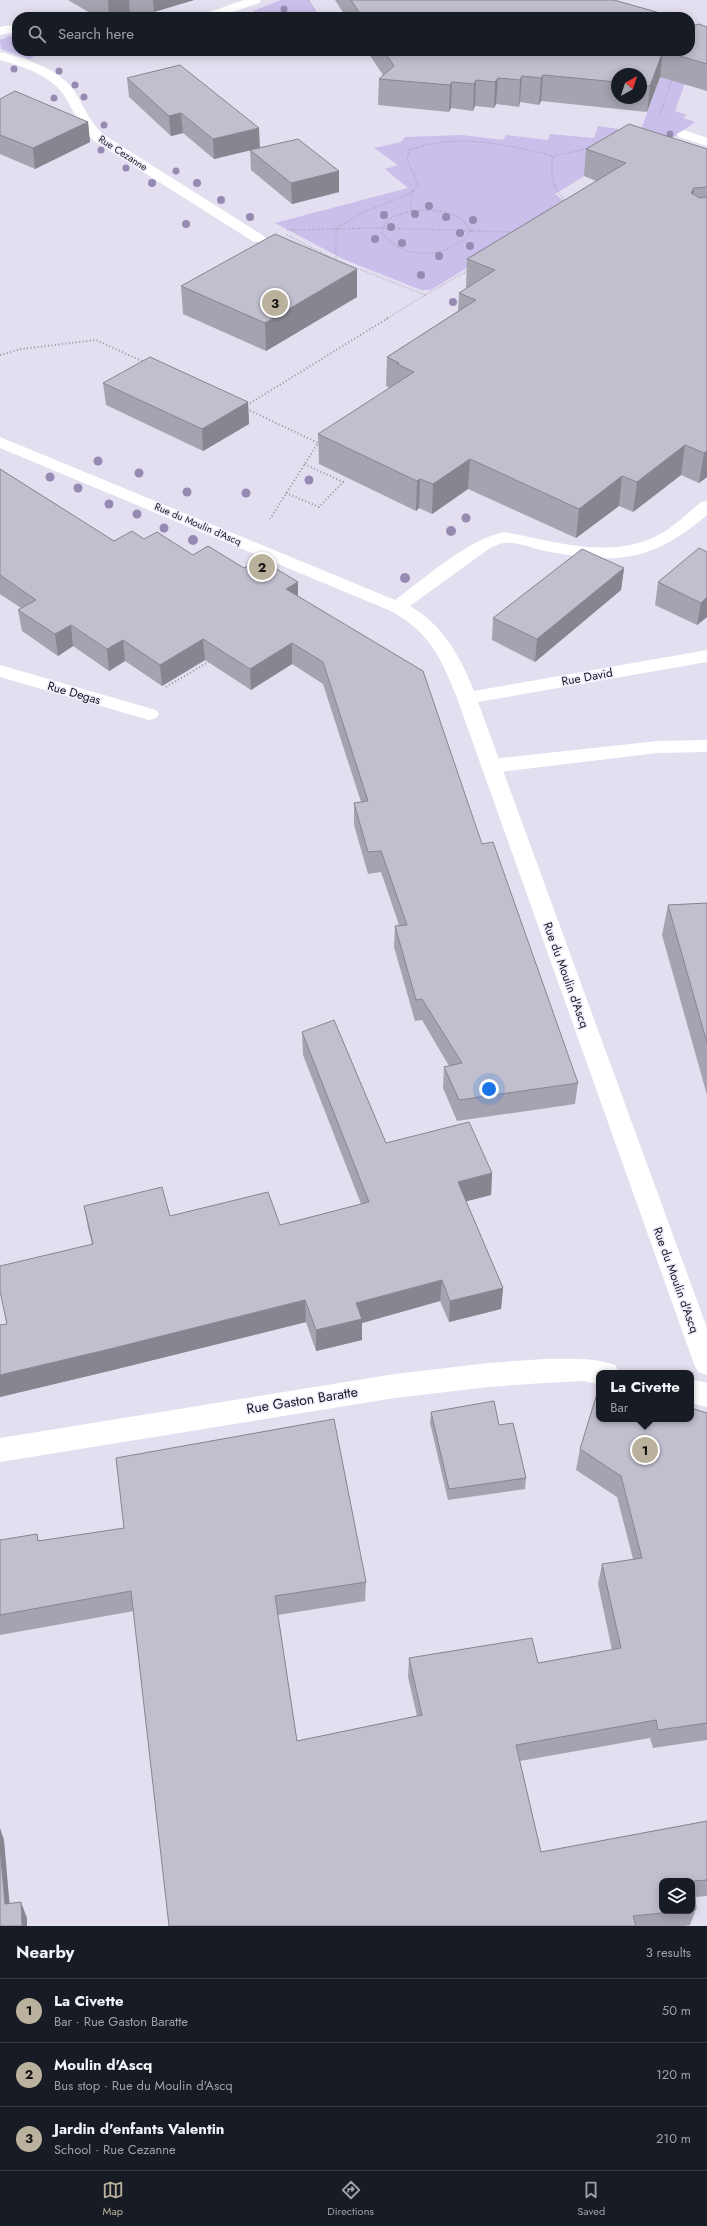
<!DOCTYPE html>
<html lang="en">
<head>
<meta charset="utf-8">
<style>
	:root { --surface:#171b24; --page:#20242c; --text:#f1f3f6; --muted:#9ea1a6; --line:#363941; --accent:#bab19d }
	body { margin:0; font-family:Jost,sans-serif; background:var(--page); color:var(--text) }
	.controls { position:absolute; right:12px; bottom:12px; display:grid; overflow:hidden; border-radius:8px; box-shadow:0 2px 10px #0003 }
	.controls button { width:36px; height:36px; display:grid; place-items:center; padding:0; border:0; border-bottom:1px solid var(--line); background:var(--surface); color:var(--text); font:20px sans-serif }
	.compass { position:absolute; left:611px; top:68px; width:36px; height:36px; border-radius:50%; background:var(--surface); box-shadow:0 2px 10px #0003; rotate:39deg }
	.you { position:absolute; left:489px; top:1089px; width:14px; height:14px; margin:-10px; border:3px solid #fff; border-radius:50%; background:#1a73e8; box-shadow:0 0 0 6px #1a73e833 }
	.badge { display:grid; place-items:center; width:26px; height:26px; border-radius:50%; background:var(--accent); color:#111; font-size:13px; font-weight:700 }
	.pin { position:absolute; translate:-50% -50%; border:2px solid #fff; box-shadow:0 1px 4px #0006 }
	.popup { position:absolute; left:596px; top:1370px; width:98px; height:52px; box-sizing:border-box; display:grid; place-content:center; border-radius:8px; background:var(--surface); filter:drop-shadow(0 1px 3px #0005); font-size:13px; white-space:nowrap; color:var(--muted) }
	.popup b { font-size:15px; color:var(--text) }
	.popup::after { content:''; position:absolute; left:50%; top:100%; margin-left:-8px; border:8px solid transparent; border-top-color:var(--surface) }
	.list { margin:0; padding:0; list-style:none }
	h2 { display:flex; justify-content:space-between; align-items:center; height:52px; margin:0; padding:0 16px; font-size:17px }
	h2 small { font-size:13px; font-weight:400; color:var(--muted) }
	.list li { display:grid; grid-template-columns:26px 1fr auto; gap:12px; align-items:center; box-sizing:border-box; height:64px; padding:0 16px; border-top:1px solid var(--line) }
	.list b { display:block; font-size:15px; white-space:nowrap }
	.list p { margin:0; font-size:13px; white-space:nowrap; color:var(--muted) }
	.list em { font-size:13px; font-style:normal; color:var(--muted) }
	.icon { flex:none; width:22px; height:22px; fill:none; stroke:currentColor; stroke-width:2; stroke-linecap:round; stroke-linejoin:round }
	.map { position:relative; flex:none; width:707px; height:1926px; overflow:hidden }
	.search { position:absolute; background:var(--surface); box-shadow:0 2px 10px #0003; left:12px; right:12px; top:12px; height:44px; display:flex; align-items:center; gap:10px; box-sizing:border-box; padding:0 14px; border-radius:16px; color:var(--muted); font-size:15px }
	.sheet { height:244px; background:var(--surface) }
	nav { display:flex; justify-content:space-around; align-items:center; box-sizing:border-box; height:56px; border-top:1px solid var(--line); background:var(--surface); font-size:11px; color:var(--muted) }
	nav a { display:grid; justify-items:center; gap:2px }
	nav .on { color:var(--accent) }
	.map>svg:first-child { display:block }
</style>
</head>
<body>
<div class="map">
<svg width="707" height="1926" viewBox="0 0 707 1926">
	<rect width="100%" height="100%" fill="#e3dff0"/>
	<path fill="#c9bfea" d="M281,0H309L319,17C302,17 266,21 253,11Z
		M17,33V51H44L30,59L1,49L0,40Z
		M666,61L686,80L675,111L687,115L683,118L695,122L654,151L635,145L555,194L569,205L431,290H421L343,259L275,223L408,188L385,169L398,165L374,148L401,142L405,137L462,135L503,140L506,135L548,140L550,134L594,138L598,126L640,132Z"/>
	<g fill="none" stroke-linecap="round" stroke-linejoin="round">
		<path stroke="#95929f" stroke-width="1.5" stroke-dasharray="0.5 2" stroke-linecap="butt" d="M309,0L319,17
			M660,114L672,79
			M413,191L410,207L413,211
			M566,201C552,188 550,174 553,156L591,148
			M413,211C436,209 458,210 471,231C451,259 403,261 382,233C384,217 399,214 413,211Z
			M287,230L382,228L514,232
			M287,235L336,260
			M425,295L469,270
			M386,319L425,295L336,260V229L362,213L409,194L419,186L407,159L409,150C457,133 505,144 553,156"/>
		<path stroke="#95929f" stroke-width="2" stroke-dasharray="1 2.5" stroke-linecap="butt" d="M0,355L21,349L96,340L144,362
			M247,405L388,318
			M247,409L318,443L270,519
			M286,493L319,507L343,482L304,464
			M166,687L210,661"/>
		<path fill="#fff" fill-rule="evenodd" d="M707,740V752L658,753L491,773L484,771L481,766L484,761L491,759L658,741Z"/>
		<path fill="#fff" fill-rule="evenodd" d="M244,0H261L259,3L219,17H116L122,13H207Z
			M17,24V32L0,35V27Z
			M0,52C26,59 59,68 75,92C85,108 90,123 104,135L264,236L266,239L264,242H254L94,141C79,127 74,111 64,95C50,75 22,66 0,60Z
			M684,130L707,138V146L679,137L677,134Z
			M0,437L395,600C428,576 465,541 504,532C554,541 612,561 660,534C675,526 688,513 701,502L707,501V515C652,562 616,565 546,551C535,549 515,541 505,543C500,543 495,546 490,548L410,606C443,625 460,656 474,691L707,650V662L478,702L707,1328V1375L698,1372L694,1364L457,698C441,657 430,633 391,611L0,448Z
			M0,665L156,710L159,714L156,718L149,720L0,677Z"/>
		<path fill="#fff" fill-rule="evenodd" d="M544,1359C568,1359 592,1357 615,1365L619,1373H599V1384L583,1381L544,1383L488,1387L395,1398L0,1462V1438L395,1374L488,1363Z
			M691,1379L707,1383V1407L691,1403Z"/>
	</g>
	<g fill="#958ab2">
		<circle cx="284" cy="9" r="3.5"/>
		<circle cx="14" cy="69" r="3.5"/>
		<circle cx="59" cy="71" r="3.5"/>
		<circle cx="75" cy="85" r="3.5"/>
		<circle cx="84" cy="97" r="3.5"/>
		<circle cx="54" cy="98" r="3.5"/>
		<circle cx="104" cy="125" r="3.5"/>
		<circle cx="670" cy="134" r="3.5"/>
		<circle cx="101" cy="150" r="3.5"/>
		<circle cx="126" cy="168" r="3.5"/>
		<circle cx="176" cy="171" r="3.5"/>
		<circle cx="152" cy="183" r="4"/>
		<circle cx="197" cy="183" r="4"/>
		<circle cx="221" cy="200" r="4"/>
		<circle cx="429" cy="206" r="4"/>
		<circle cx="415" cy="214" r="4"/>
		<circle cx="384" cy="215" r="4"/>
		<circle cx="250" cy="217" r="4"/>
		<circle cx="446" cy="217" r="4"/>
		<circle cx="473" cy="220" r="4"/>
		<circle cx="186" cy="224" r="4"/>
		<circle cx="391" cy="227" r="4"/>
		<circle cx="460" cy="233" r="4"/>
		<circle cx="375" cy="239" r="4"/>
		<circle cx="402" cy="243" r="4"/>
		<circle cx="470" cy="246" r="4"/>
		<circle cx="439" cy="256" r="4"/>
		<circle cx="421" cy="275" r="4"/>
		<circle cx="453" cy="302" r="4"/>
		<circle cx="98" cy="461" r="4.5"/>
		<circle cx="139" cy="473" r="4.5"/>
		<circle cx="50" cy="477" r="4.5"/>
		<circle cx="309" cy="480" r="4.5"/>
		<circle cx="78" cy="488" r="4.5"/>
		<circle cx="187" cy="492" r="4.5"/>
		<circle cx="246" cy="493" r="4.5"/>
		<circle cx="109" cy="504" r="4.5"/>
		<circle cx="137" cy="514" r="4.5"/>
		<circle cx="466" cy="518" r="4.5"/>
		<circle cx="164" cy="528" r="4.5"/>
		<circle cx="451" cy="531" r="5"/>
		<circle cx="193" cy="540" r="5"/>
		<circle cx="405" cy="578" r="5"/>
	</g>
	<path fill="#a6a3b1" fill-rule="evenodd" d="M68,0H194L154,12H129L130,17H97Z
		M335,0H614L674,17H346Z
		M692,26L707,27V91L660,77L647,112L541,101L539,105L520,102L519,107L496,104L494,108L475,106L473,111L451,108L449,112L378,105L379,79L383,75L367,51H690ZM617,74H641V98H617Z
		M127,78L260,148L339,171V192L292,204L251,170L250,150L214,159L183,133L171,136L129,97Z
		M0,99L88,122L90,142L35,169L0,154Z
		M586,149H707V477L699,483L681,475L633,512L619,506L576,538L468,489L432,514L419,508L416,511L319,464L318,434L390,388L386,386L387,357L458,311L459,293L467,288L466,287L467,259L596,181L584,176Z
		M181,286L357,297L266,351L183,314Z
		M103,383L248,402L249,424L203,451L106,405Z
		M0,469L114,541L144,539L193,555L244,568L298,597L482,844L578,1083L575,1104L457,1121L443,1088L444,1067L449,1066L422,1020L415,1021L394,947L395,926L399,925L381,872L368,874L354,825V803L361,802L323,684L292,664L251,690L205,660L162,686L125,661L109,671L73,646L58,656L22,631L18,610L21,608L0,594Z
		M707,552V617L697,625L655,605L658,582Z
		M624,568L621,590L535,662L492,640L493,618Z
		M707,903V1095L662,935L668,905Z
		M302,1032L386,1143L492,1173L491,1195L466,1201L503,1288L501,1309L449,1322L440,1301L362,1323V1340L316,1351L306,1322L113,1370L0,1397V1325L7,1324L92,1244L88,1228L84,1206L170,1216L280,1225L361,1204L303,1055Z
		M431,1412L526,1478L525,1489L448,1500L430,1423Z
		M707,1413V1740L653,1748L650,1738L520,1761L541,1852L707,1821V1896L695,1897L696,1909L690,1925L684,1926H169L134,1611L0,1635V1540H39L366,1582L365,1601L278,1615L297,1741L417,1716L408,1677L409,1658L538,1663L612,1650L598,1584L602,1564L633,1559L617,1497L576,1470L580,1449ZM692,1881V1911H662Z"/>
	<path fill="#878590" d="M108,0H129L130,17H109Z
		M153,0H194L154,12Z
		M663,51L660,77L647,112L650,86Z
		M543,75L541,101L539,105L541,78Z
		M522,76L520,102L519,107L520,80Z
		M498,78L496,104L494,108L495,82Z
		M476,80L475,106L473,111L474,84Z
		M452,82L451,108L449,112L450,85Z
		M181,113L183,133L171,136L169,116Z
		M88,122L90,142L35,169L33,148Z
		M259,128L260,148L214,159L213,139Z
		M339,171V192L292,204L291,183Z
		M694,188L691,216V193Z
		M357,269V297L266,351L265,323Z
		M248,402L249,424L203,451L202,429Z
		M685,445L681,475L633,512L637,482Z
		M707,451V477L699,483L704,453Z
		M470,459L468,489L432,514L433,484Z
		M622,476L619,506L576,538L579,509Z
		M420,479L419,508L416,511L417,481Z
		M624,568L621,590L535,662L537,639Z
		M298,582V603L286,589Z
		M707,597V617L697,625L701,603Z
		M71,625L73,646L58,656L55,634Z
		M203,639L205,660L162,686L160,665Z
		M123,640L125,661L109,671L107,649Z
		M292,643V664L251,690L250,669Z
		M492,1173L491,1195L456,1204L458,1182Z
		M442,1280L440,1301L362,1323V1340L316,1351V1330L356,1303Z
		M503,1288L501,1309L449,1322L450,1301Z
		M305,1300L306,1322L113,1370L0,1397V1375Z
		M0,1828L4,1840L11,1920L5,1904L0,1847Z
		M21,1902L27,1918V1926H22Z"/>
	<path fill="#c1bece" stroke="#878590" d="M351,0H614L674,17H362Z
		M690,22H692V26L699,24L707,27V64L663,51L650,86L641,85V74H617V82L543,75L541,78L522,76L520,80L498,78L495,82L476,80L474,84L452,82L450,85L379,79L394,66L384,51H690Z
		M180,65L259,128L213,139L181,113L169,116L127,78Z
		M15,91L88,122L33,148L0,135V99Z
		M629,124L707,149V187L694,188L691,193L700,198L707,197V451L704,453L685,445L637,482L622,476L579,509L470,459L433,484L420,479L417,481L318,434L414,372L397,364L399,363L387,357L476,300L459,293L495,270L467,259L626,163L586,149Z
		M298,139L339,171L291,183L250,150Z
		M275,234L357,269L265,323L181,286Z
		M150,357L248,402L202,429L103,383Z
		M0,469L114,541L132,531L144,539L157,532L193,555L208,546L244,568L260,559L298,582L286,589L423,671L482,844L493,842L578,1083L459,1100L444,1067L462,1063L422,999L416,1000L395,926L407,925L381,851L368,852L354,803L368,801L323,662L292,643L250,669L203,639L160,665L123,640L107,649L71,625L55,634L18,610L36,600L0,575Z
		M699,548L707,552V597L701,603L658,582Z
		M582,549L624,568L537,639L493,618Z
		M707,903V1043L668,905Z
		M334,1020L386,1143L469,1122L492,1173L458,1182L503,1288L450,1301L442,1280L356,1303L362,1319L316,1330L305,1300L110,1349L0,1375V1325L7,1324L0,1291V1266L93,1244L84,1206L162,1187L170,1216L268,1192L280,1225L369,1202L302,1032Z
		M599,1387V1419H691V1408L707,1413V1723L658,1730L656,1720L516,1745L541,1852L707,1821V1880L694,1881L696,1909L692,1910V1881H662V1911H680L633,1916L636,1926H169L131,1591L0,1615V1540L37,1534L38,1541L124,1528L116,1458L334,1419L366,1582L275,1596L297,1741L422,1715L409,1658L532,1638L538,1663L621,1648L602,1564L642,1558L621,1476L580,1449Z
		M494,1401L499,1425L513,1423L526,1478L449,1489L431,1412Z
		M0,1847L5,1904L21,1902L22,1926H0Z"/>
	<g text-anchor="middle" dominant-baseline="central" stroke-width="3" stroke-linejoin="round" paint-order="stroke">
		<g font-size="10" fill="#18171d" stroke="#f0edfe">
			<text transform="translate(123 153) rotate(33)">Rue Cezanne</text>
			<text transform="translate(198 524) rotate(23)">Rue du Moulin d'Ascq</text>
		</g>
		<g font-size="12" fill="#18171d" stroke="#f0edfe">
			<text transform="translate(587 677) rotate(-10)">Rue David</text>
			<text transform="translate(74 693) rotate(16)">Rue Degas</text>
			<text transform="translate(566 975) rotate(70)">Rue du Moulin d'Ascq</text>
			<text transform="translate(676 1280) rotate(70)">Rue du Moulin d'Ascq</text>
		</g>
		<g font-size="14" fill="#18171d" stroke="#f0edfe">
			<text transform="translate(302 1400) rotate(-9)">Rue Gaston Baratte</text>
		</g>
	</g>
</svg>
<div class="controls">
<button><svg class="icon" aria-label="layers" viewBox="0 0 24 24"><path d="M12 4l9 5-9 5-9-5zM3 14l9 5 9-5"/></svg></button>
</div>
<svg class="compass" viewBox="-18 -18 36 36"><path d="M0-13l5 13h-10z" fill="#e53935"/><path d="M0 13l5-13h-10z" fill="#9ea1a6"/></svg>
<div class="you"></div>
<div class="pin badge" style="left:645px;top:1450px">1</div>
<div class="popup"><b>La Civette</b>Bar</div>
<div class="pin badge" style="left:262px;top:567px">2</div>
<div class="pin badge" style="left:275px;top:303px">3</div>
<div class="search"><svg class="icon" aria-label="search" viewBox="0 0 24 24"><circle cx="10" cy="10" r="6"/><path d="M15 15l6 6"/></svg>Search here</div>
</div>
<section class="sheet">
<h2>Nearby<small>3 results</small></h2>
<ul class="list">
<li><span class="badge">1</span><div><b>La Civette</b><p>Bar · Rue Gaston Baratte</p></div><em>50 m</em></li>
<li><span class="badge">2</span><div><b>Moulin d'Ascq</b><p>Bus stop · Rue du Moulin d'Ascq</p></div><em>120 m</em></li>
<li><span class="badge">3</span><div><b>Jardin d'enfants Valentin</b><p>School · Rue Cezanne</p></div><em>210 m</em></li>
</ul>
</section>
<nav>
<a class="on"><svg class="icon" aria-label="map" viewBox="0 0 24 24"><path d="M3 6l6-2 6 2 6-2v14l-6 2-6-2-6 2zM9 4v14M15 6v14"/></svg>Map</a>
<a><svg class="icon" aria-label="directions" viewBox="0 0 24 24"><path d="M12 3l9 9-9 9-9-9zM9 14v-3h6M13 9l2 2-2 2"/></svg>Directions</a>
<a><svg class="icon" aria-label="saved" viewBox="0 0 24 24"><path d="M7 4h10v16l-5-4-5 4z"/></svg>Saved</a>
</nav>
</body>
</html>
